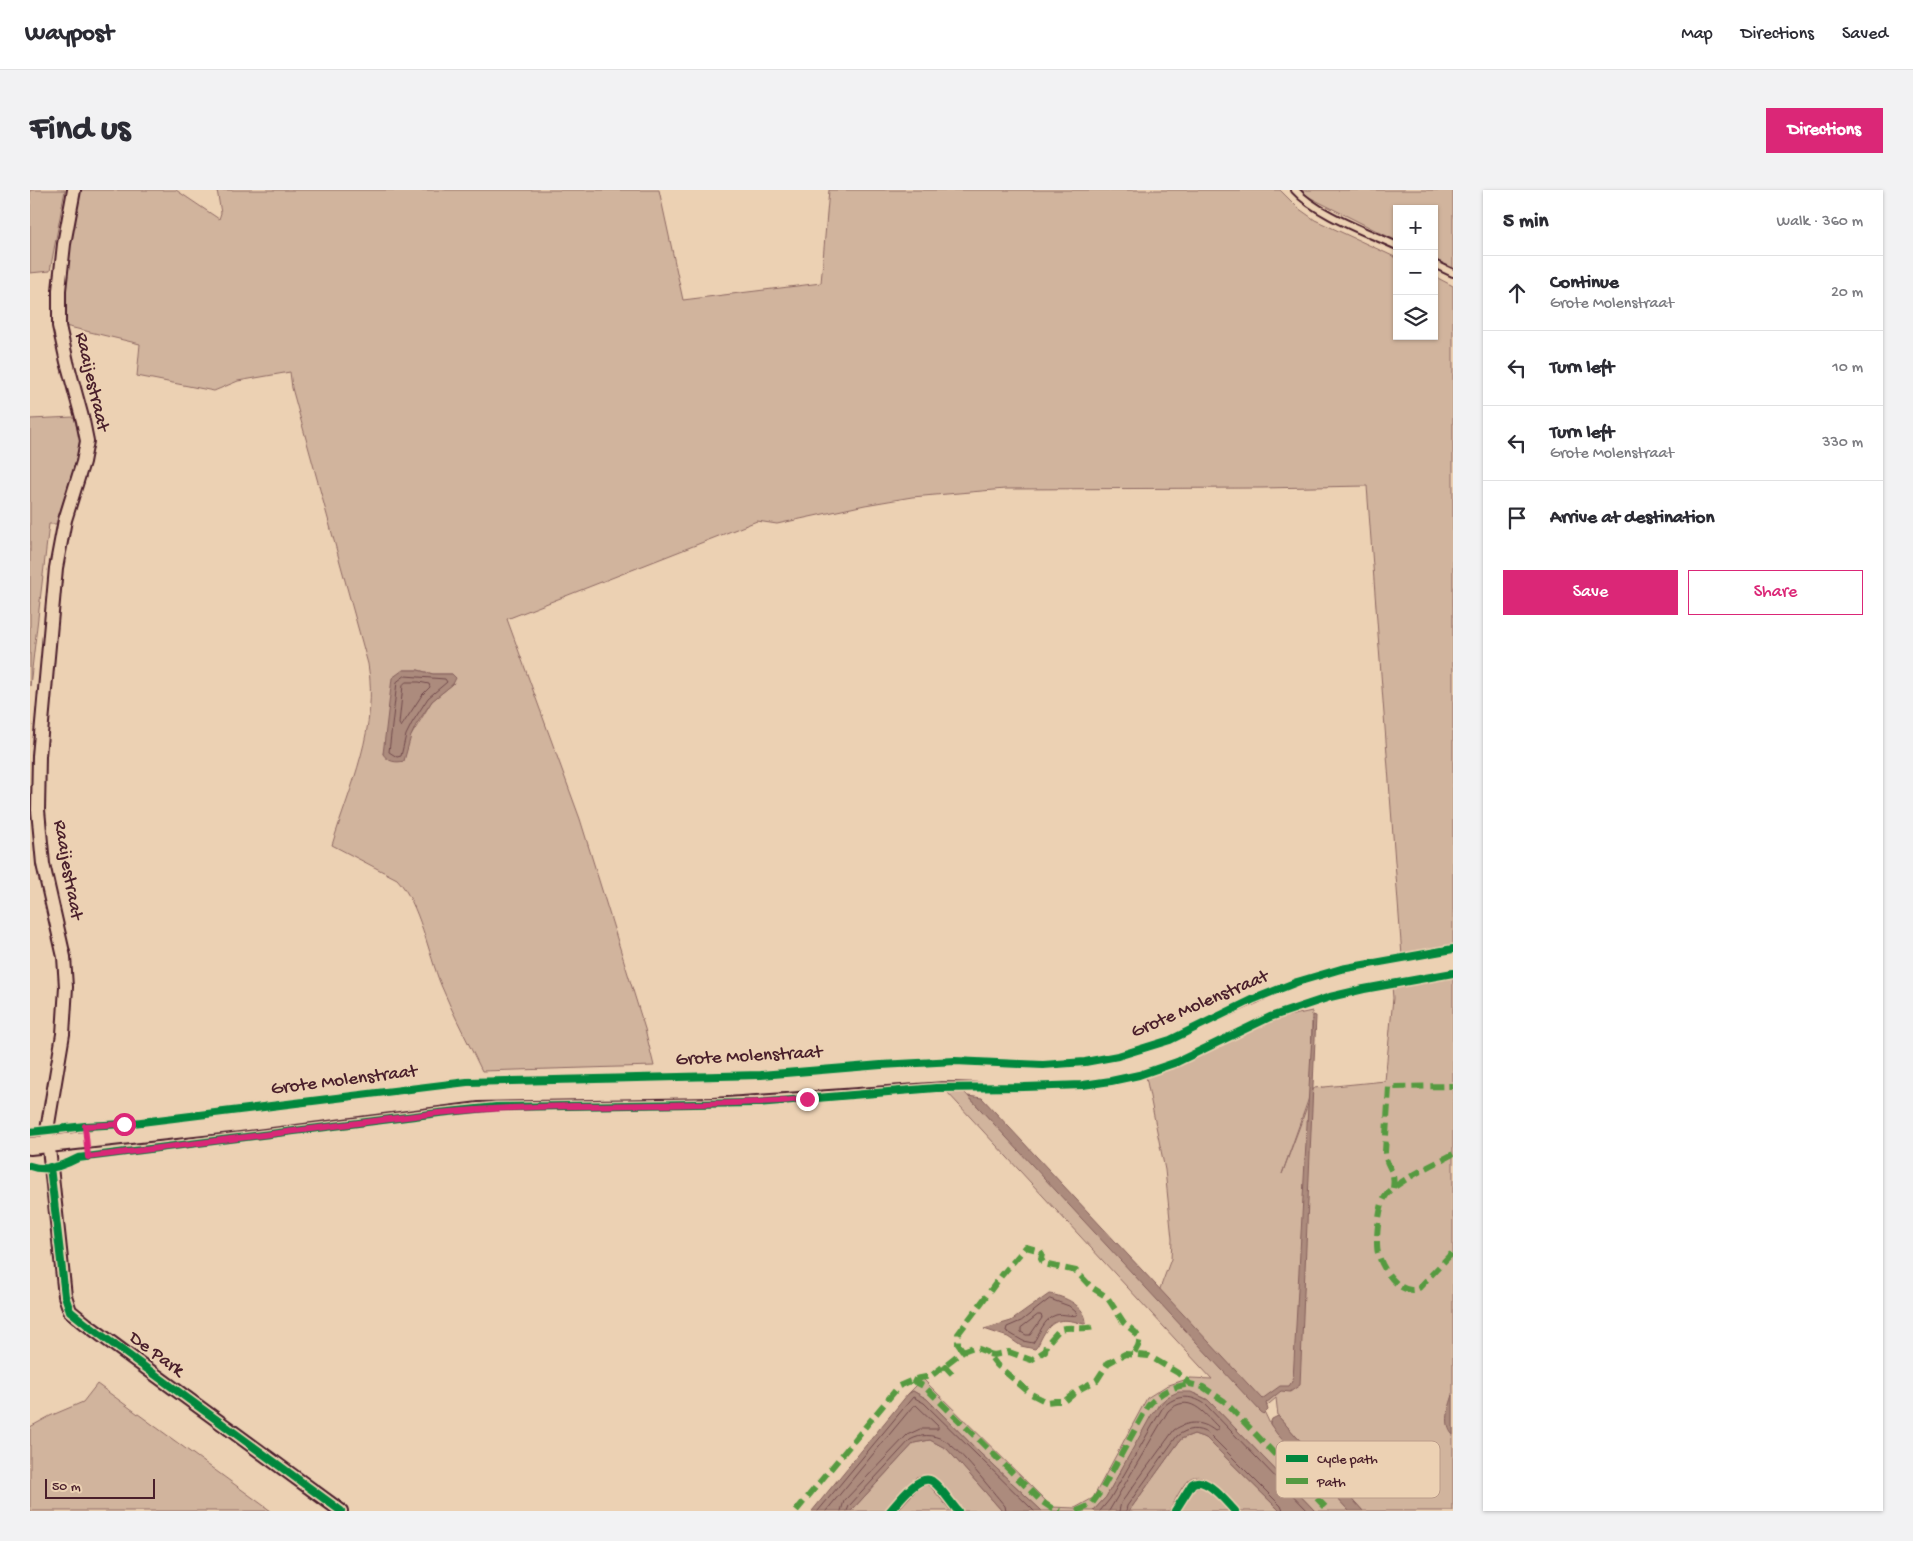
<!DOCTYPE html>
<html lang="en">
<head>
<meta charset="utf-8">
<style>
	:root { --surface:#fff; --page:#f2f2f3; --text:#2b2b33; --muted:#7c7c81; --line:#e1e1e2; --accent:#db2777 }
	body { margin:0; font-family:"Gochi Hand",sans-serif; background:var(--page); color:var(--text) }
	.controls { position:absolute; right:15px; top:15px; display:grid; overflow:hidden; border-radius:0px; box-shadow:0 1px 4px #0004 }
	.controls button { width:45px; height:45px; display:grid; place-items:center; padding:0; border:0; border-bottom:1px solid var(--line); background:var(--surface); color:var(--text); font:25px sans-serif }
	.scale { position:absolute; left:15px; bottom:12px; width:110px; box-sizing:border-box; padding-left:5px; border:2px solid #4a1f2b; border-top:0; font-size:14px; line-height:18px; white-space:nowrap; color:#4a1f2b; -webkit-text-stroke:4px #ecd1b3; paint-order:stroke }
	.stop { position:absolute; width:15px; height:15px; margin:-11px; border:4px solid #db2777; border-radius:50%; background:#fff }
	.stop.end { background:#db2777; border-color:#fff; box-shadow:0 1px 5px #0008 }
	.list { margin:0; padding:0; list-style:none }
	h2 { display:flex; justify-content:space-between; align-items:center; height:65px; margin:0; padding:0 20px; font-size:21px }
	h2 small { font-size:16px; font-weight:400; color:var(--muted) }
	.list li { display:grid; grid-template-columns:32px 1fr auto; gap:15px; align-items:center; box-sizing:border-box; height:75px; padding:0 20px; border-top:1px solid var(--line) }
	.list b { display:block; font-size:19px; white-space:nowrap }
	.list p { margin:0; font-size:16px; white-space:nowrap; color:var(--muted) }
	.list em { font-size:16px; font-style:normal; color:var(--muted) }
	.actions { display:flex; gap:10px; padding:15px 20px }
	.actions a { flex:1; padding:11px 0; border:1px solid var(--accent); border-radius:0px; text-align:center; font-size:18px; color:var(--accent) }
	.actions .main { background:var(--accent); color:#fff }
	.icon { flex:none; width:28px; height:28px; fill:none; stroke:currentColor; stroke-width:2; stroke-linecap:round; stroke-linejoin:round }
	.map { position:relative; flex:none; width:1423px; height:1321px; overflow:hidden; border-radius:0px }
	header { display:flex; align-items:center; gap:30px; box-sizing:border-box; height:70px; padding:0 25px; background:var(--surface); border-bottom:1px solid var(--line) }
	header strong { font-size:24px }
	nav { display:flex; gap:28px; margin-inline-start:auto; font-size:18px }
	.intro { display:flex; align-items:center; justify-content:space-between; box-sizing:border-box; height:120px; padding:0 30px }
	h1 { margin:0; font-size:35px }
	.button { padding:12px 22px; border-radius:0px; background:var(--accent); color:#fff; font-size:18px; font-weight:700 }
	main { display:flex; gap:30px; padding:0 30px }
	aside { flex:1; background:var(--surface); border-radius:0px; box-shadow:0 1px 4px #0004 }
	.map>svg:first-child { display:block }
</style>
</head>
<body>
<header>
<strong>Waypost</strong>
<nav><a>Map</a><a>Directions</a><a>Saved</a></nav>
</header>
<div class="intro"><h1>Find us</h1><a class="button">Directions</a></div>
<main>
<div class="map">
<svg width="1423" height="1321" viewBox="0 0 1423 1321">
	<rect width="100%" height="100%" fill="#ecd1b3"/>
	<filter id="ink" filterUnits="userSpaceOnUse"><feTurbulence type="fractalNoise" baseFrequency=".02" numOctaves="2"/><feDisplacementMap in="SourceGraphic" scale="10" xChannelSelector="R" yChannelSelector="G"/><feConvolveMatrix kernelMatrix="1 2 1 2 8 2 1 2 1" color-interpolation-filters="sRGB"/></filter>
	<g filter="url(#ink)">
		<path fill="#d1b49d" stroke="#8e6a64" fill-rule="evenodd" d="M0,0H35L20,81L0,83Z
			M48,0H146L189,29L191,23L187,0H629L653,110L791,93L799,0H1250L1268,18L1285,30L1367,68V146H1404V86L1423,96V754L1372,766L1337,296L1232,298L975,299L882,307L835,315L747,334L727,331L477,429L550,629L615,839L624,876L452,881C438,852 423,824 411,795C398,763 390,714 367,689L302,655C320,597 349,536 338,474L262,198L260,182L208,191L184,201L107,186L110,154L35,136C29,93 41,42 48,0ZM373,480H388L403,484H422L423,494L402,511L381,546L353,564Z
			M1271,0H1423V79L1404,70V19H1367V51L1279,7Z
			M44,227L50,249L47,269L26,334H19L0,496V229Z
			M1423,788V1321H1333L1248,1226L1246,1208L1233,1219L1240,1234L1319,1321H1285L1178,1210C1160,1199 1145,1200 1129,1214L1076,1307L1063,1321H1012L951,1264L897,1209L883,1201L878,1204L893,1189L1022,1317L1045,1318L1063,1308L1117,1208L1136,1196L1160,1188L1182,1189L917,902L933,901L1128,1104L1141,1069L1142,1049L1135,980L1116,887L1149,874L1245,829L1282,821L1281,902L1252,984L1284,898L1355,891L1363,808L1362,796Z
			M67,1194L241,1321H0V1237L20,1226L53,1212Z
			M1164,1244L1176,1248L1250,1321H1211C1200,1310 1174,1275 1158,1290C1151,1297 1144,1313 1139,1321H1099L1151,1249Z
			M900,1250L917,1259L972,1321H933C922,1307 907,1279 886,1287L855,1321H821L884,1253Z
			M893,1293L900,1296L921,1321H867Z
			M1171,1296L1177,1299L1199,1321H1149C1155,1312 1160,1298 1171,1296Z"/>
		<path fill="#ac8b7d" stroke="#85605c" d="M373,480H388L403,484H422L426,488L423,494L402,511L386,535L381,546L374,571C366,573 358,572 353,564L362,488Z
			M1283,825L1286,826L1270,1195L1260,1202L1251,1201L1236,1213L1238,1220L1234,1224L1231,1222L938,906L952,908L1232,1209L1250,1196H1259L1263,1190Z
			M1019,1104C1034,1106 1056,1116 1056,1133L1054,1134C1033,1128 1022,1127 1011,1149C1009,1153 1008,1156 1005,1159L991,1156L978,1147L954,1139L981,1131Z
			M883,1201L897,1209L951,1264L1012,1321H972L917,1259L900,1250L884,1253L821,1321H782L878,1204Z
			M1148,1202H1161L1178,1210L1285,1321H1250L1176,1248L1164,1244L1151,1249L1099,1321H1063L1076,1307L1122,1224L1137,1207Z
			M1423,1205V1245C1413,1235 1419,1217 1423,1205Z
			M1248,1226L1333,1321H1319L1247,1244L1240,1234L1242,1229Z"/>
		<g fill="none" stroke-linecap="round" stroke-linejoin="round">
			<path stroke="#714a4c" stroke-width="1" d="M375,486L415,489L417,492L398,508L382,533L376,545L371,566L367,567L359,562L367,492Z
				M376,492H389L399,494L400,497L392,505L371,537L369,534L373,495Z
				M1020,1109L1039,1116L1046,1122L1047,1125C1041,1127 1033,1123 1026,1125C1014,1128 1009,1145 1003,1153L993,1151L976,1141L977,1137L991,1131Z
				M1008,1125H1011L1012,1128L1000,1145H996L991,1142V1138Z
				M788,1321L883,1207L894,1213L1004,1321
				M796,1321L883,1216L886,1215L908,1236V1239H890L877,1245L814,1311L811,1321
				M817,1321L819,1316L880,1250C891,1244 902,1244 914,1250C931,1260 960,1299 975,1316L976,1321
				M1070,1321L1080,1309L1133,1217C1146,1205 1160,1204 1175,1214L1278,1321
				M1079,1321L1138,1221C1159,1202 1173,1222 1188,1237V1240L1185,1241C1171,1230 1158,1231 1144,1240L1091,1313L1089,1321
				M1096,1321L1097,1316L1147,1246C1158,1238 1167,1237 1179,1244L1251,1316L1253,1321"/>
			<g stroke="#4a1f2b" stroke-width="10">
				<path id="service" d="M1265,0C1286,24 1337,42 1367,56
					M1404,74L1423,83"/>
			</g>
			<g stroke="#4a1f2b" stroke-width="16">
				<path id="minor" d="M44,0L34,54L29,100V136L37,172L53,231L57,251L53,272L35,330L26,378L9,566L8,620L13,674L34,767L36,797L33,844L17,940L35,1106L40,1121L56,1134L311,1321"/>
			</g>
			<g stroke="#4a1f2b" stroke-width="20">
				<path id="tertiary" d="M0,956L209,933L447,903L682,899L914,883L1031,886L1060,883L1092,878L1151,858L1261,807L1297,795L1423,771"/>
			</g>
			<use href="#service" stroke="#ecd1b3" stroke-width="6"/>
			<use href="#minor" stroke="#ecd1b3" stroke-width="12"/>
			<use href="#tertiary" stroke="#ecd1b3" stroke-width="16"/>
			<path stroke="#559a41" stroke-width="6" stroke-dasharray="12 6" stroke-linecap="butt" d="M1423,964C1407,973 1364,992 1355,1007C1349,1016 1345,1052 1348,1063C1352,1079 1371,1108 1389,1098L1423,1062
				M1363,998C1366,979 1356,978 1355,962L1359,897L1423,896
				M933,1161L928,1154V1144L972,1085L996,1057L1010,1061L1012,1064L1011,1069L1014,1074L1046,1081L1061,1097L1077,1107L1094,1133L1105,1142L1110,1149L1108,1156L1103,1165
				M959,1164L964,1165L979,1162L1001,1170L1015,1161L1016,1155L1030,1139C1041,1136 1052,1140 1064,1137
				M914,1175L925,1187
				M882,1190L895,1197L1011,1311L1023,1319L1031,1321
				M766,1321L869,1196L885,1189L901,1186L933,1161L944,1157L957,1162L967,1175L1001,1204L1017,1212L1025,1211H1035L1048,1200L1067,1190L1078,1173L1095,1164L1119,1166L1148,1183L1160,1194L1173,1197L1194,1211L1299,1321
				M1047,1321L1061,1315L1071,1301L1118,1216C1130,1202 1141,1197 1160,1194"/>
			<g stroke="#ecd1b3" stroke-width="11">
				<path id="cycleway" d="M0,942L55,936L95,934L437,892L731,885L851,875L925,871L1013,875L1055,872L1088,866L1140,850L1224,809L1267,792L1311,779L1423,759
					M0,976C16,982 33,976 48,968L409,923L466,917L727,913L906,898L994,897L1053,895L1081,891L1109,885L1147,872L1240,827L1300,807L1334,799L1423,783
					M20,977L35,1106L40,1121L56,1134L311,1321
					M860,1321C868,1312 889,1283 902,1291C912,1298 920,1312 928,1321
					M1145,1321L1162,1294C1175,1284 1196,1312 1205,1321"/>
			</g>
			<use href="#cycleway" stroke="#00873e" stroke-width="8"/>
		</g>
	</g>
	<g fill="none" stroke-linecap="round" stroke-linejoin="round" filter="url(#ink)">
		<path stroke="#db2777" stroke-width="6" d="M94,934L55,936L58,967L408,923C531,911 654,919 777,909"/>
	</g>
	<g text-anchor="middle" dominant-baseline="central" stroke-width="4.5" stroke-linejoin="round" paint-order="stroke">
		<g font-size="19" fill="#4a1f2b" stroke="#ecd1b3">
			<text transform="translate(61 192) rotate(77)">Raaijestraat</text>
			<text transform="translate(37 680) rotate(80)">Raaijestraat</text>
			<text transform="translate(1170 815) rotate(-23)">Grote Molenstraat</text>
			<text transform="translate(719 867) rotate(-3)">Grote Molenstraat</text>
			<text transform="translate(314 891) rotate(-7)">Grote Molenstraat</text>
			<text transform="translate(126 1165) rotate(36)">De Park</text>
		</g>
	</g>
	<rect x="1246" y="1251" width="164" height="57" rx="8" fill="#ecd1b3" stroke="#bb9c8a" stroke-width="1"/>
	<rect x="1256" y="1265" width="22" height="7" fill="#00873e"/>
	<rect x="1256" y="1288" width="22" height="6" fill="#559a41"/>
	<g font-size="14" fill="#4a1f2b">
		<text x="1287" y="1273">Cycle path</text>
		<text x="1287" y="1296">Path</text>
	</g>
</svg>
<div class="controls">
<button>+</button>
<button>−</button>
<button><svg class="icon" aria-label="layers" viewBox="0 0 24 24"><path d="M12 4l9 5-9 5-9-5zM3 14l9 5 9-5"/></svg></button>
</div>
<div class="scale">50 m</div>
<div class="stop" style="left:94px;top:934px"></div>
<div class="stop end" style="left:777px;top:909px"></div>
</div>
<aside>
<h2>5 min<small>Walk · 360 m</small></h2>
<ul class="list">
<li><svg class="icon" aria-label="ahead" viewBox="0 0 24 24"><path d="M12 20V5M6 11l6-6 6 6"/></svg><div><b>Continue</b><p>Grote Molenstraat</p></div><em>20 m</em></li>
<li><svg class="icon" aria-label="left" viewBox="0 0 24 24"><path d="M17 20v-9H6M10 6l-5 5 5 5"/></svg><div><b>Turn left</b></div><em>10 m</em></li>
<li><svg class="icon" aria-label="left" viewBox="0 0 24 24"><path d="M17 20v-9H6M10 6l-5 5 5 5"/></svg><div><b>Turn left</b><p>Grote Molenstraat</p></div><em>330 m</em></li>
<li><svg class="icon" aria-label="arrive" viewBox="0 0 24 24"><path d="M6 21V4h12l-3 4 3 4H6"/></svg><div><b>Arrive at destination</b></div></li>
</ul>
<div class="actions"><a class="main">Save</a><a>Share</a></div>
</aside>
</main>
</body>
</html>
